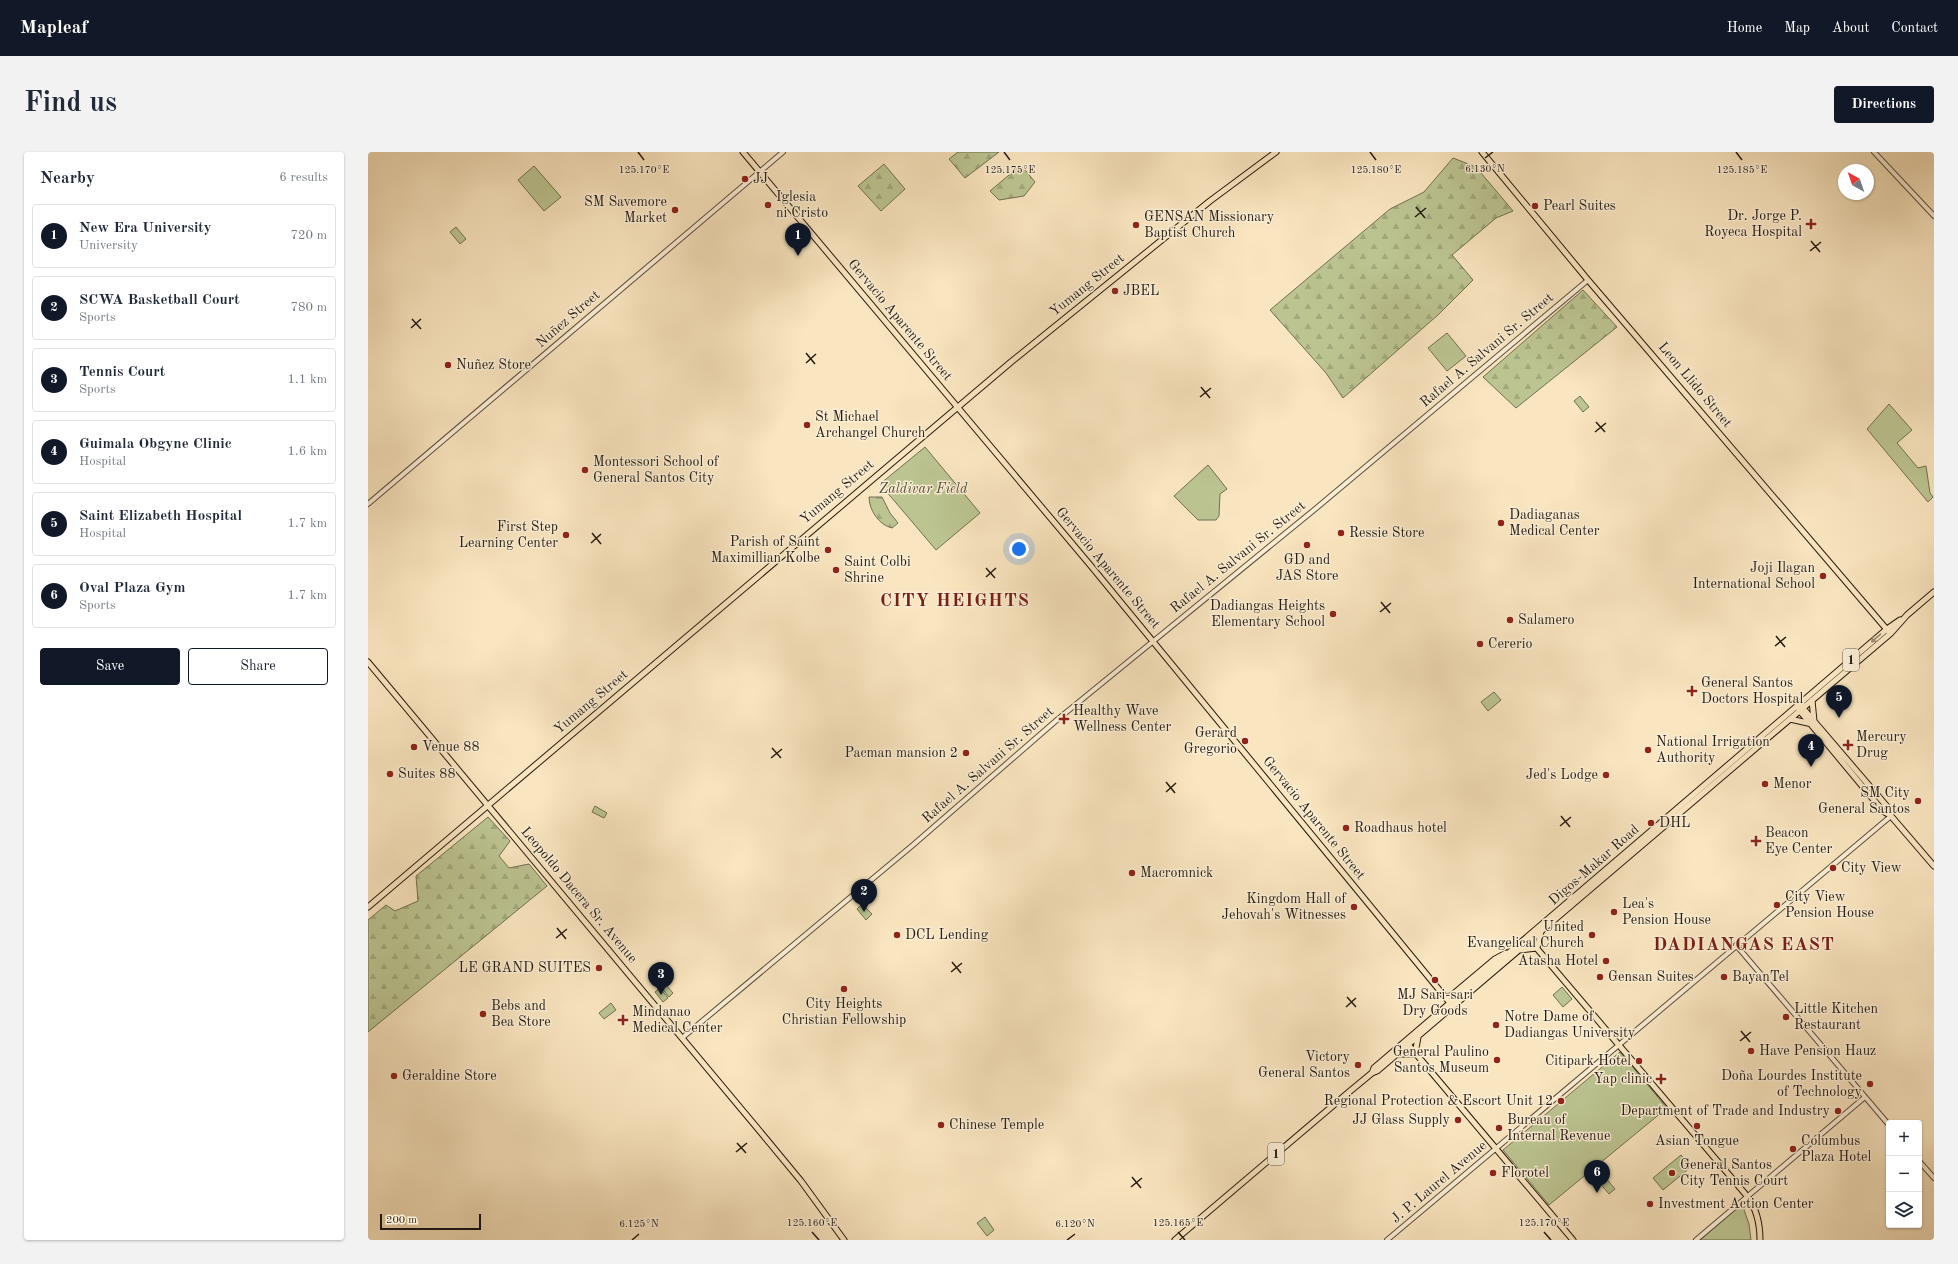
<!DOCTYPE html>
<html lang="en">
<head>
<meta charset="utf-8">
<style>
	:root { --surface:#fff; --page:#f2f2f3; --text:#1f2937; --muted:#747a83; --line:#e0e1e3; --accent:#111827 }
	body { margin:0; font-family:"Old Standard TT",serif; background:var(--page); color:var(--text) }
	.controls { position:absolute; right:12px; bottom:12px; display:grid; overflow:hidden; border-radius:4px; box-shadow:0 1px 3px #0004 }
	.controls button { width:36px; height:36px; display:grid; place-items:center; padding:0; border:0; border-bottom:1px solid var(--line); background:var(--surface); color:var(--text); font:20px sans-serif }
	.compass { position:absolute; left:1470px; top:12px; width:36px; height:36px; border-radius:50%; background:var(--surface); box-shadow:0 1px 3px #0004; rotate:320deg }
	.scale { position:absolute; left:12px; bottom:10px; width:101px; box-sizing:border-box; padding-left:4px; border:2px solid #251b10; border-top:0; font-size:11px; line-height:14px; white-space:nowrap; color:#251b10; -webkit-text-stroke:3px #fbeed5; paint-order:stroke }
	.you { position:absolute; left:651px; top:397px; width:14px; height:14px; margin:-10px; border:3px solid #fff; border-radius:50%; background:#1a73e8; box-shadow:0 0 0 6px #1a73e833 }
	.badge { display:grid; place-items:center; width:26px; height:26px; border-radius:50%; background:var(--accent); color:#fff; font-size:13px; font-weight:700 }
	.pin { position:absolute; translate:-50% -33px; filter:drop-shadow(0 1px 2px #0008) }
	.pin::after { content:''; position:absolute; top:21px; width:14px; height:12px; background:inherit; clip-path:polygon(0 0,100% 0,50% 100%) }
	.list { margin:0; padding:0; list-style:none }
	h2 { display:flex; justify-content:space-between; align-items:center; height:52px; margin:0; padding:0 16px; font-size:17px }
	h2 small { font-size:13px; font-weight:400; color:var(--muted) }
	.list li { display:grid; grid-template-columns:26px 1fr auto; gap:12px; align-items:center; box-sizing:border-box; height:64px; margin:0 8px 8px; padding:0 8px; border:1px solid var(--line); border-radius:4px }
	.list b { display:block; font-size:15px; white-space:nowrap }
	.list p { margin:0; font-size:13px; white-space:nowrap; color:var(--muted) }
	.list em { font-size:13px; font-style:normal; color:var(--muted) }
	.actions { display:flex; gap:8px; padding:12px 16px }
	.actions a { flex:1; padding:9px 0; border:1px solid var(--accent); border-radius:4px; text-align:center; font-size:14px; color:var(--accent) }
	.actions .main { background:var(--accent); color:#fff }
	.icon { flex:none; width:22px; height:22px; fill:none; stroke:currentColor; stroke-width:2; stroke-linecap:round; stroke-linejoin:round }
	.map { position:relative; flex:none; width:1566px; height:1088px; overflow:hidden; border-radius:4px }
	header { display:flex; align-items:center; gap:24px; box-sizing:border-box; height:56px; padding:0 20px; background:var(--accent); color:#fff }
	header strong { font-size:19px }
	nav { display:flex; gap:22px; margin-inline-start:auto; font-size:14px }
	.intro { display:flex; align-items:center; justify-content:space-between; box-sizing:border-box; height:96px; padding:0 24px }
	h1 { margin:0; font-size:28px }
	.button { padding:10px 18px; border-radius:4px; background:var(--accent); color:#fff; font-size:14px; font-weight:700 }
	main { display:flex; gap:24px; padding:0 24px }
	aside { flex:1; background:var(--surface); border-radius:4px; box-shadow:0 1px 3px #0004 }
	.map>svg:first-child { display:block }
</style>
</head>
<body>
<header>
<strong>Mapleaf</strong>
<nav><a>Home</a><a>Map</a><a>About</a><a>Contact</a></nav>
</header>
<div class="intro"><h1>Find us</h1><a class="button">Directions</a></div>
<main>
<aside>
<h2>Nearby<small>6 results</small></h2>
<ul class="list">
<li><span class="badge">1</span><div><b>New Era University</b><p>University</p></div><em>720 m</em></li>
<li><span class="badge">2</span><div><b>SCWA Basketball Court</b><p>Sports</p></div><em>780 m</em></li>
<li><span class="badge">3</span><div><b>Tennis Court</b><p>Sports</p></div><em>1.1 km</em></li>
<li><span class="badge">4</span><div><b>Guimala Obgyne Clinic</b><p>Hospital</p></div><em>1.6 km</em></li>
<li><span class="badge">5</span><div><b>Saint Elizabeth Hospital</b><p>Hospital</p></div><em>1.7 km</em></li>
<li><span class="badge">6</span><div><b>Oval Plaza Gym</b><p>Sports</p></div><em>1.7 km</em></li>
</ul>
<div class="actions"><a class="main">Save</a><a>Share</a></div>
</aside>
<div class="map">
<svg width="1566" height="1088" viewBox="0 0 1566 1088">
	<defs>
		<pattern id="forest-firs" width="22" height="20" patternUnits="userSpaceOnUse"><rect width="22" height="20" fill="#bcc592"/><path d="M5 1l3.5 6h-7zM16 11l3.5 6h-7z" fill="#a1a97d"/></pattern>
	</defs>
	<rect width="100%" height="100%" fill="#f9e5bf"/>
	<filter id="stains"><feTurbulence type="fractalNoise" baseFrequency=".005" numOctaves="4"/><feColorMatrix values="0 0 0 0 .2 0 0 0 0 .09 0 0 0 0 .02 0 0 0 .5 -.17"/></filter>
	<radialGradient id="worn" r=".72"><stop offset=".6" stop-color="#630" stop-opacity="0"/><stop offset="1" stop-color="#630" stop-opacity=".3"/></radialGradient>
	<path fill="#bcc592" stroke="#707051" d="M166,14L193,45L176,59L150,28Z
		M88,75L98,87L92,92L82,80Z
		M1079,181L1098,204L1079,219L1060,196Z
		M1212,244L1221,255L1215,260L1206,249Z
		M1521,252L1544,278L1529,291L1550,316L1558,314L1562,341L1565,345L1560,350L1499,277Z
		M557,295L612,361L568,398L512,332Z
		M840,313L859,337L852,342L851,364L848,368H830L806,344Z
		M1126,540L1133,548L1120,559L1113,550Z
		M227,654L239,661L236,666L224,660Z
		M494,752L504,762L498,768L489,757Z
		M297,832L305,841L301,845L293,835Z
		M1194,835L1204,847L1195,855L1185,843Z
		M292,836L300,846L295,850L287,840Z
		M243,851L248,858L236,867L231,861Z
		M1252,900L1299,956L1181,1053L1135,998Z
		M1313,1003L1323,1015L1295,1038L1285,1026Z
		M1236,1024L1247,1037L1241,1042L1230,1029Z
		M1374,1052L1381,1072L1383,1088H1332Z
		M617,1065L626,1078L619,1084L609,1071Z"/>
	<path fill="url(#forest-firs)" stroke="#707051" d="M590,0H631L597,26L581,7Z
		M1085,6L1108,15L1145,59L1128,66L1084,103L1105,128L1071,162L975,246L958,221L902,158L1022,57L1056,40Z
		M516,12L537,37L513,59L490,34Z
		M653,13L667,30L656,44L631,48L622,39Z
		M1215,138L1249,175L1148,256L1115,225Z
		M501,345H514L522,361L530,371L524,376C511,373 501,358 501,345Z
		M120,665L142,689L131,704L141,716L161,712L179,734L0,880V768L18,753L27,759L50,749L48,724Z"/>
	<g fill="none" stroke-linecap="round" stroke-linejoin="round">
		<g stroke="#5a4e3c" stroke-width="6">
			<path id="minor" d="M1506,0L1566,64
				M0,352L415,0
				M1368,793L1521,973
				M314,886L545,693L690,567L946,358L1220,128
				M1551,1009L1566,1026
				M1019,1088L1523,664
				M1328,1088L1497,945"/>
		</g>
		<g stroke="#251b10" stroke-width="7">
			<path id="major" d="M375,0L723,414L1082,851
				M1114,0L1220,128L1521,480
				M0,510L395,983L433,1029L476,1088
				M1444,548L1446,569
				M1433,554L1522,658L1523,664L1566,714
				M1431,558L1515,659L1523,664
				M1422,567L1444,572
				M0,755L643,210L842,49L908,0
				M1160,786L1379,1044C1389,1057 1392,1073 1392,1088
				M1169,796L1173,780
				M1152,798L1169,796
				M1077,845L1083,844L1127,807L1138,801
				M1038,890L1205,1088
				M1030,902H1047
				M1047,902L1050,885
				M1004,921L1006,916L1519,477L1532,468
				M807,1088L981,940L1004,921L1009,919L1523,481L1539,463L1566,440"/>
		</g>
		<use href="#minor" stroke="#fbeed5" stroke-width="4"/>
		<use href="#major" stroke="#f9e5bf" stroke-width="5"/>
	</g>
	<defs><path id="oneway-shaft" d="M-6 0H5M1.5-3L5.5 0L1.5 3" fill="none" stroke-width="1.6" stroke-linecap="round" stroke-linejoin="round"/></defs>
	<use stroke="#9a8a70" href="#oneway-shaft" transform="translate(1508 486) rotate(139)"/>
	<path fill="none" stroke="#251b10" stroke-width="1.5" d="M270,0L276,8M636,0L642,8M1002,0L1008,8M1368,0L1374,8M1117,6L1125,0M1048,55L1057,66M1047,65L1058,56M1443,89L1452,100M1442,99L1453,90M44,167L53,177M43,176L53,167M438,201L447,212M438,211L448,202M833,235L842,246M832,245L843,236M1228,270L1237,280M1227,280L1238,271M224,381L233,392M223,391L233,382M618,416L627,426M618,425L628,416M1013,450L1022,461M1012,460L1023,451M1408,484L1417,495M1407,494L1418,485M404,596L413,606M403,606L414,597M798,630L807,641M798,640L808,631M1193,664L1202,675M1192,674L1203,665M189,776L198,787M188,786L199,777M584,810L593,821M583,820L594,811M979,845L988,855M978,855L988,846M1373,879L1382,890M1372,889L1383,880M369,991L378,1001M368,1000L379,991M764,1025L773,1036M763,1035L774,1026M444,1080L451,1088M810,1080L817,1088M1176,1080L1183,1088M264,1088L271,1082M699,1088L707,1082"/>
	<g fill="#8f2418" stroke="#fbeed5" stroke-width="1.5">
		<circle cx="377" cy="27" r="4"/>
		<circle cx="400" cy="53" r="4"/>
		<circle cx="1167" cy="54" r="4"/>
		<circle cx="307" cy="58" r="4"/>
		<path d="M1441 66h4v4h4v4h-4v4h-4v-4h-4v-4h4z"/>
		<circle cx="768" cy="73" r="4"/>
		<circle cx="747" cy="139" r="4"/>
		<circle cx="80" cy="213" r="4"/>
		<circle cx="439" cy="273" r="4"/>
		<circle cx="217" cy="318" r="4"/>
		<circle cx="1133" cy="371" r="4"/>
		<circle cx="973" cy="381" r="4"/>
		<circle cx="198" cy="383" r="4"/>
		<circle cx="939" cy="393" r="4"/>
		<circle cx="460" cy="398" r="4"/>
		<circle cx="468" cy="418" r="4"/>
		<circle cx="1455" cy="424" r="4"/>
		<circle cx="965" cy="462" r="4"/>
		<circle cx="1142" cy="468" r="4"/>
		<circle cx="1112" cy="492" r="4"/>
		<path d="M1322 533h4v4h4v4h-4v4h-4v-4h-4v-4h4z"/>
		<path d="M694 561h4v4h4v4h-4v4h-4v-4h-4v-4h4z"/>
		<circle cx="877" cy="589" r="4"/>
		<path d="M1478 587h4v4h4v4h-4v4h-4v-4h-4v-4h4z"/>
		<circle cx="46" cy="595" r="4"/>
		<circle cx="1280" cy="598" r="4"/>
		<circle cx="598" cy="601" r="4"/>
		<circle cx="22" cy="622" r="4"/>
		<circle cx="1238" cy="623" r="4"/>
		<circle cx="1397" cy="632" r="4"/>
		<circle cx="1550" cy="649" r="4"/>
		<circle cx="1283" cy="671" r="4"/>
		<circle cx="978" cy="676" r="4"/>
		<path d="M1386 683h4v4h4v4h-4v4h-4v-4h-4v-4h4z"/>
		<circle cx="1465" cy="716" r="4"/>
		<circle cx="764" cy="721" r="4"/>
		<circle cx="1409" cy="753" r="4"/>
		<circle cx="986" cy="755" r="4"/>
		<circle cx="1246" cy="760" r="4"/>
		<circle cx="529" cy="783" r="4"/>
		<circle cx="1224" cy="783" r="4"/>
		<circle cx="1238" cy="809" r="4"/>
		<circle cx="231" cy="816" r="4"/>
		<circle cx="1232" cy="825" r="4"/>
		<circle cx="1356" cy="825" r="4"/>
		<circle cx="1067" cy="828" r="4"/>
		<circle cx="476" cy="837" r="4"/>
		<circle cx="115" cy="862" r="4"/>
		<circle cx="1418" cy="865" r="4"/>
		<path d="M253 862h4v4h4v4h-4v4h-4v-4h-4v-4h4z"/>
		<circle cx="1128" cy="873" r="4"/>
		<circle cx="1383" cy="899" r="4"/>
		<circle cx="1129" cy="908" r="4"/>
		<circle cx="1271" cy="909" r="4"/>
		<circle cx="990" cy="913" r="4"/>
		<circle cx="26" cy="924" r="4"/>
		<path d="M1291 921h4v4h4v4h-4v4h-4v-4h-4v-4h4z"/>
		<circle cx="1502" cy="932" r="4"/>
		<circle cx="1193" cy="949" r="4"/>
		<circle cx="1470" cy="959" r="4"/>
		<circle cx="1090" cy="968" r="4"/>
		<circle cx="573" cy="973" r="4"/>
		<circle cx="1329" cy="974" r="4"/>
		<circle cx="1131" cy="976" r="4"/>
		<circle cx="1425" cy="997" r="4"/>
		<circle cx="1125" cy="1021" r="4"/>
		<circle cx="1304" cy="1021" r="4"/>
		<circle cx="1282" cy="1052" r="4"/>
	</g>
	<g text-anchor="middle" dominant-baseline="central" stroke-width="3" stroke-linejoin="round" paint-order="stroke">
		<g fill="#fbeed5" stroke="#655a4b" stroke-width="1">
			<rect x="1475" y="497" width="16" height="22" rx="3"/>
			<rect x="900" y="991" width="16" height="22" rx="3"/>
		</g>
		<g font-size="13" font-weight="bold" fill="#251b10">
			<text x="1483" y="508">1</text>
			<text x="908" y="1002">1</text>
		</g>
		<g font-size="14" fill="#251b10" stroke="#fbeed5" text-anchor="start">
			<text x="385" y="27">JJ</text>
			<text x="408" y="45">Iglesia<tspan x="408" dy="16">ni Cristo</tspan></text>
			<text x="299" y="50" text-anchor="end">SM Savemore<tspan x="299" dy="16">Market</tspan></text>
			<text x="1175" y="54">Pearl Suites</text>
			<text x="1434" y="64" text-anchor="end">Dr. Jorge P.<tspan x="1434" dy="16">Royeca Hospital</tspan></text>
			<text x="776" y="65">GENSAN Missionary<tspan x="776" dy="16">Baptist Church</tspan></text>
			<text x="755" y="139">JBEL</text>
			<text x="88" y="213">Nuñez Store</text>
			<text x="447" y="265">St Michael<tspan x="447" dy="16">Archangel Church</tspan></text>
			<text x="225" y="310">Montessori School of<tspan x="225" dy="16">General Santos City</tspan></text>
			<text x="1141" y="363">Dadiaganas<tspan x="1141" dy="16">Medical Center</tspan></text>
			<text x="190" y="375" text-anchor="end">First Step<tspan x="190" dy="16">Learning Center</tspan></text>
			<text x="981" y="381">Ressie Store</text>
			<text x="452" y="390" text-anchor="end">Parish of Saint<tspan x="452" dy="16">Maximillian Kolbe</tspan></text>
			<text x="939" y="408" text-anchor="middle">GD and<tspan x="939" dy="16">JAS Store</tspan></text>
			<text x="476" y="410">Saint Colbi<tspan x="476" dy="16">Shrine</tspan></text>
			<text x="1447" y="416" text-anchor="end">Joji Ilagan<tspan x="1447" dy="16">International School</tspan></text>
			<text x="957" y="454" text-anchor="end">Dadiangas Heights<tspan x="957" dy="16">Elementary School</tspan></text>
			<text x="1150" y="468">Salamero</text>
			<text x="1120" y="492">Cererio</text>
			<text x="1333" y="531">General Santos<tspan x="1333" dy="16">Doctors Hospital</tspan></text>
			<text x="705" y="559">Healthy Wave<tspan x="705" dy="16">Wellness Center</tspan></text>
			<text x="869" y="581" text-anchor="end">Gerard<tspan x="869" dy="16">Gregorio</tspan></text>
			<text x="1488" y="585">Mercury<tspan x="1488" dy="16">Drug</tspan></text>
			<text x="1288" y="590">National Irrigation<tspan x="1288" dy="16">Authority</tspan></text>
			<text x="54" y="595">Venue 88</text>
			<text x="590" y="601" text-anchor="end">Pacman mansion 2</text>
			<text x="30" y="622">Suites 88</text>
			<text x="1230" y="623" text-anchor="end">Jed's Lodge</text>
			<text x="1405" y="632">Menor</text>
			<text x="1542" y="641" text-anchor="end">SM City<tspan x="1542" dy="16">General Santos</tspan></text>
			<text x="1291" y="671">DHL</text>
			<text x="986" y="676">Roadhaus hotel</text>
			<text x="1397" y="681">Beacon<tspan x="1397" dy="16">Eye Center</tspan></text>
			<text x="1473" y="716">City View</text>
			<text x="772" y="721">Macromnick</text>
			<text x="1417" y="745">City View<tspan x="1417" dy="16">Pension House</tspan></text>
			<text x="978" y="747" text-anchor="end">Kingdom Hall of<tspan x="978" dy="16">Jehovah's Witnesses</tspan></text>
			<text x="1254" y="752">Lea's<tspan x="1254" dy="16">Pension House</tspan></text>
			<text x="1216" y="775" text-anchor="end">United<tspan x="1216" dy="16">Evangelical Church</tspan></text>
			<text x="537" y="783">DCL Lending</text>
			<text x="1230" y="809" text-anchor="end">Atasha Hotel</text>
			<text x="223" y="816" text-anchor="end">LE GRAND SUITES</text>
			<text x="1240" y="825">Gensan Suites</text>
			<text x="1364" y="825">BayanTel</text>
			<text x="1067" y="843" text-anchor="middle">MJ Sari-sari<tspan x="1067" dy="16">Dry Goods</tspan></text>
			<text x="476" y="852" text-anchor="middle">City Heights<tspan x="476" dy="16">Christian Fellowship</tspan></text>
			<text x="123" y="854">Bebs and<tspan x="123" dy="16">Bea Store</tspan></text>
			<text x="1426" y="857">Little Kitchen<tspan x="1426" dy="16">Restaurant</tspan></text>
			<text x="264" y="860">Mindanao<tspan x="264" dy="16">Medical Center</tspan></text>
			<text x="1136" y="865">Notre Dame of<tspan x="1136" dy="16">Dadiangas University</tspan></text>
			<text x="1391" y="899">Have Pension Hauz</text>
			<text x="1121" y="900" text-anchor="end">General Paulino<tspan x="1121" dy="16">Santos Museum</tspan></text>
			<text x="982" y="905" text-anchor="end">Victory<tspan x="982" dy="16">General Santos</tspan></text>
			<text x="1263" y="909" text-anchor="end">Citipark Hotel</text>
			<text x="34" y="924">Geraldine Store</text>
			<text x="1494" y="924" text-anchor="end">Doña Lourdes Institute<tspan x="1494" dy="16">of Technology</tspan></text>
			<text x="1284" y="927" text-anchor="end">Yap clinic</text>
			<text x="1185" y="949" text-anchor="end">Regional Protection &amp; Escort Unit 12</text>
			<text x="1462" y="959" text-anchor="end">Department of Trade and Industry</text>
			<text x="1082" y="968" text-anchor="end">JJ Glass Supply</text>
			<text x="1139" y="968">Bureau of<tspan x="1139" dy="16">Internal Revenue</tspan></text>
			<text x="581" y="973">Chinese Temple</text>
			<text x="1329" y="989" text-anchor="middle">Asian Tongue</text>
			<text x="1433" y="989">Columbus<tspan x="1433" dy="16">Plaza Hotel</tspan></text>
			<text x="1312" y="1013">General Santos<tspan x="1312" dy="16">City Tennis Court</tspan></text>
			<text x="1133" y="1021">Florotel</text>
			<text x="1290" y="1052">Investment Action Center</text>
		</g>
		<g font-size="14" fill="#251b10" stroke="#fbeed5">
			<text transform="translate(719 133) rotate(-39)">Yumang Street</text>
			<text transform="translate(200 167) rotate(-41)">Nuñez Street</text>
			<text transform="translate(532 168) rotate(50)">Gervacio Aparente Street</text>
			<text transform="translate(1119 198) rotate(-40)">Rafael A. Salvani Sr. Street</text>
			<text transform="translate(1327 233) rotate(50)">Leon Llido Street</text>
			<text transform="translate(469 340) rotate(-40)">Yumang Street</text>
			<text transform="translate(870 405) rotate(-39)">Rafael A. Salvani Sr. Street</text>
			<text transform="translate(740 416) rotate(50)">Gervacio Aparente Street</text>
			<text transform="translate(223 550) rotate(-40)">Yumang Street</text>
			<text transform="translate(620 613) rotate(-41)">Rafael A. Salvani Sr. Street</text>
			<text transform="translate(946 666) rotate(51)">Gervacio Aparente Street</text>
			<text transform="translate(1226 713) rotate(-41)">Digos-Makar Road</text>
			<text transform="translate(211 743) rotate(50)">Leopoldo Dacera Sr. Avenue</text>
			<text transform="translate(1071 1030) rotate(-40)">J. P. Laurel Avenue</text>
		</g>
		<g font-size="14" font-style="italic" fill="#524e37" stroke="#fbeed5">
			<text x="555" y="337">Zaldivar Field</text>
		</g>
		<g font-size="18" font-weight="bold" letter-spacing="1" fill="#7a1f14" stroke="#fbeed5">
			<text x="587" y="449">CITY HEIGHTS</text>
			<text x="1376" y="793">DADIANGAS EAST</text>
		</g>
	</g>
	<g font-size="10" text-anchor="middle" fill="#251b10" stroke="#fbeed5" stroke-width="3" stroke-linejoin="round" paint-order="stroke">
		<text x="1117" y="20">6.130°N</text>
		<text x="276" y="21">125.170°E</text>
		<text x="1008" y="21">125.180°E</text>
		<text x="642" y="21">125.175°E</text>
		<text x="1374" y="21">125.185°E</text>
		<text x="444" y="1074">125.160°E</text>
		<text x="810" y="1074">125.165°E</text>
		<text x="1176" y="1074">125.170°E</text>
		<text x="271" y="1075">6.125°N</text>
		<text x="707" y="1075">6.120°N</text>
	</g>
	<rect width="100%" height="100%" filter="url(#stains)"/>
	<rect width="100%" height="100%" fill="url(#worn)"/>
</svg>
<div class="controls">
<button>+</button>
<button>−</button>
<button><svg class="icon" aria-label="layers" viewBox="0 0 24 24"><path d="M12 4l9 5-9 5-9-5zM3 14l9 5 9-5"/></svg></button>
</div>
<svg class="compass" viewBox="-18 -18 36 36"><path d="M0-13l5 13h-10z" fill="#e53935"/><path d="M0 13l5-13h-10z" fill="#747a83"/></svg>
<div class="scale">200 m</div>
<div class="you"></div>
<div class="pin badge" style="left:430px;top:104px">1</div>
<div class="pin badge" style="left:496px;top:760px">2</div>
<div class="pin badge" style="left:293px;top:843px">3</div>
<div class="pin badge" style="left:1443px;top:615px">4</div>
<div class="pin badge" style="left:1471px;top:566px">5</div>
<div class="pin badge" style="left:1229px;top:1041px">6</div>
</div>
</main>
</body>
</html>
